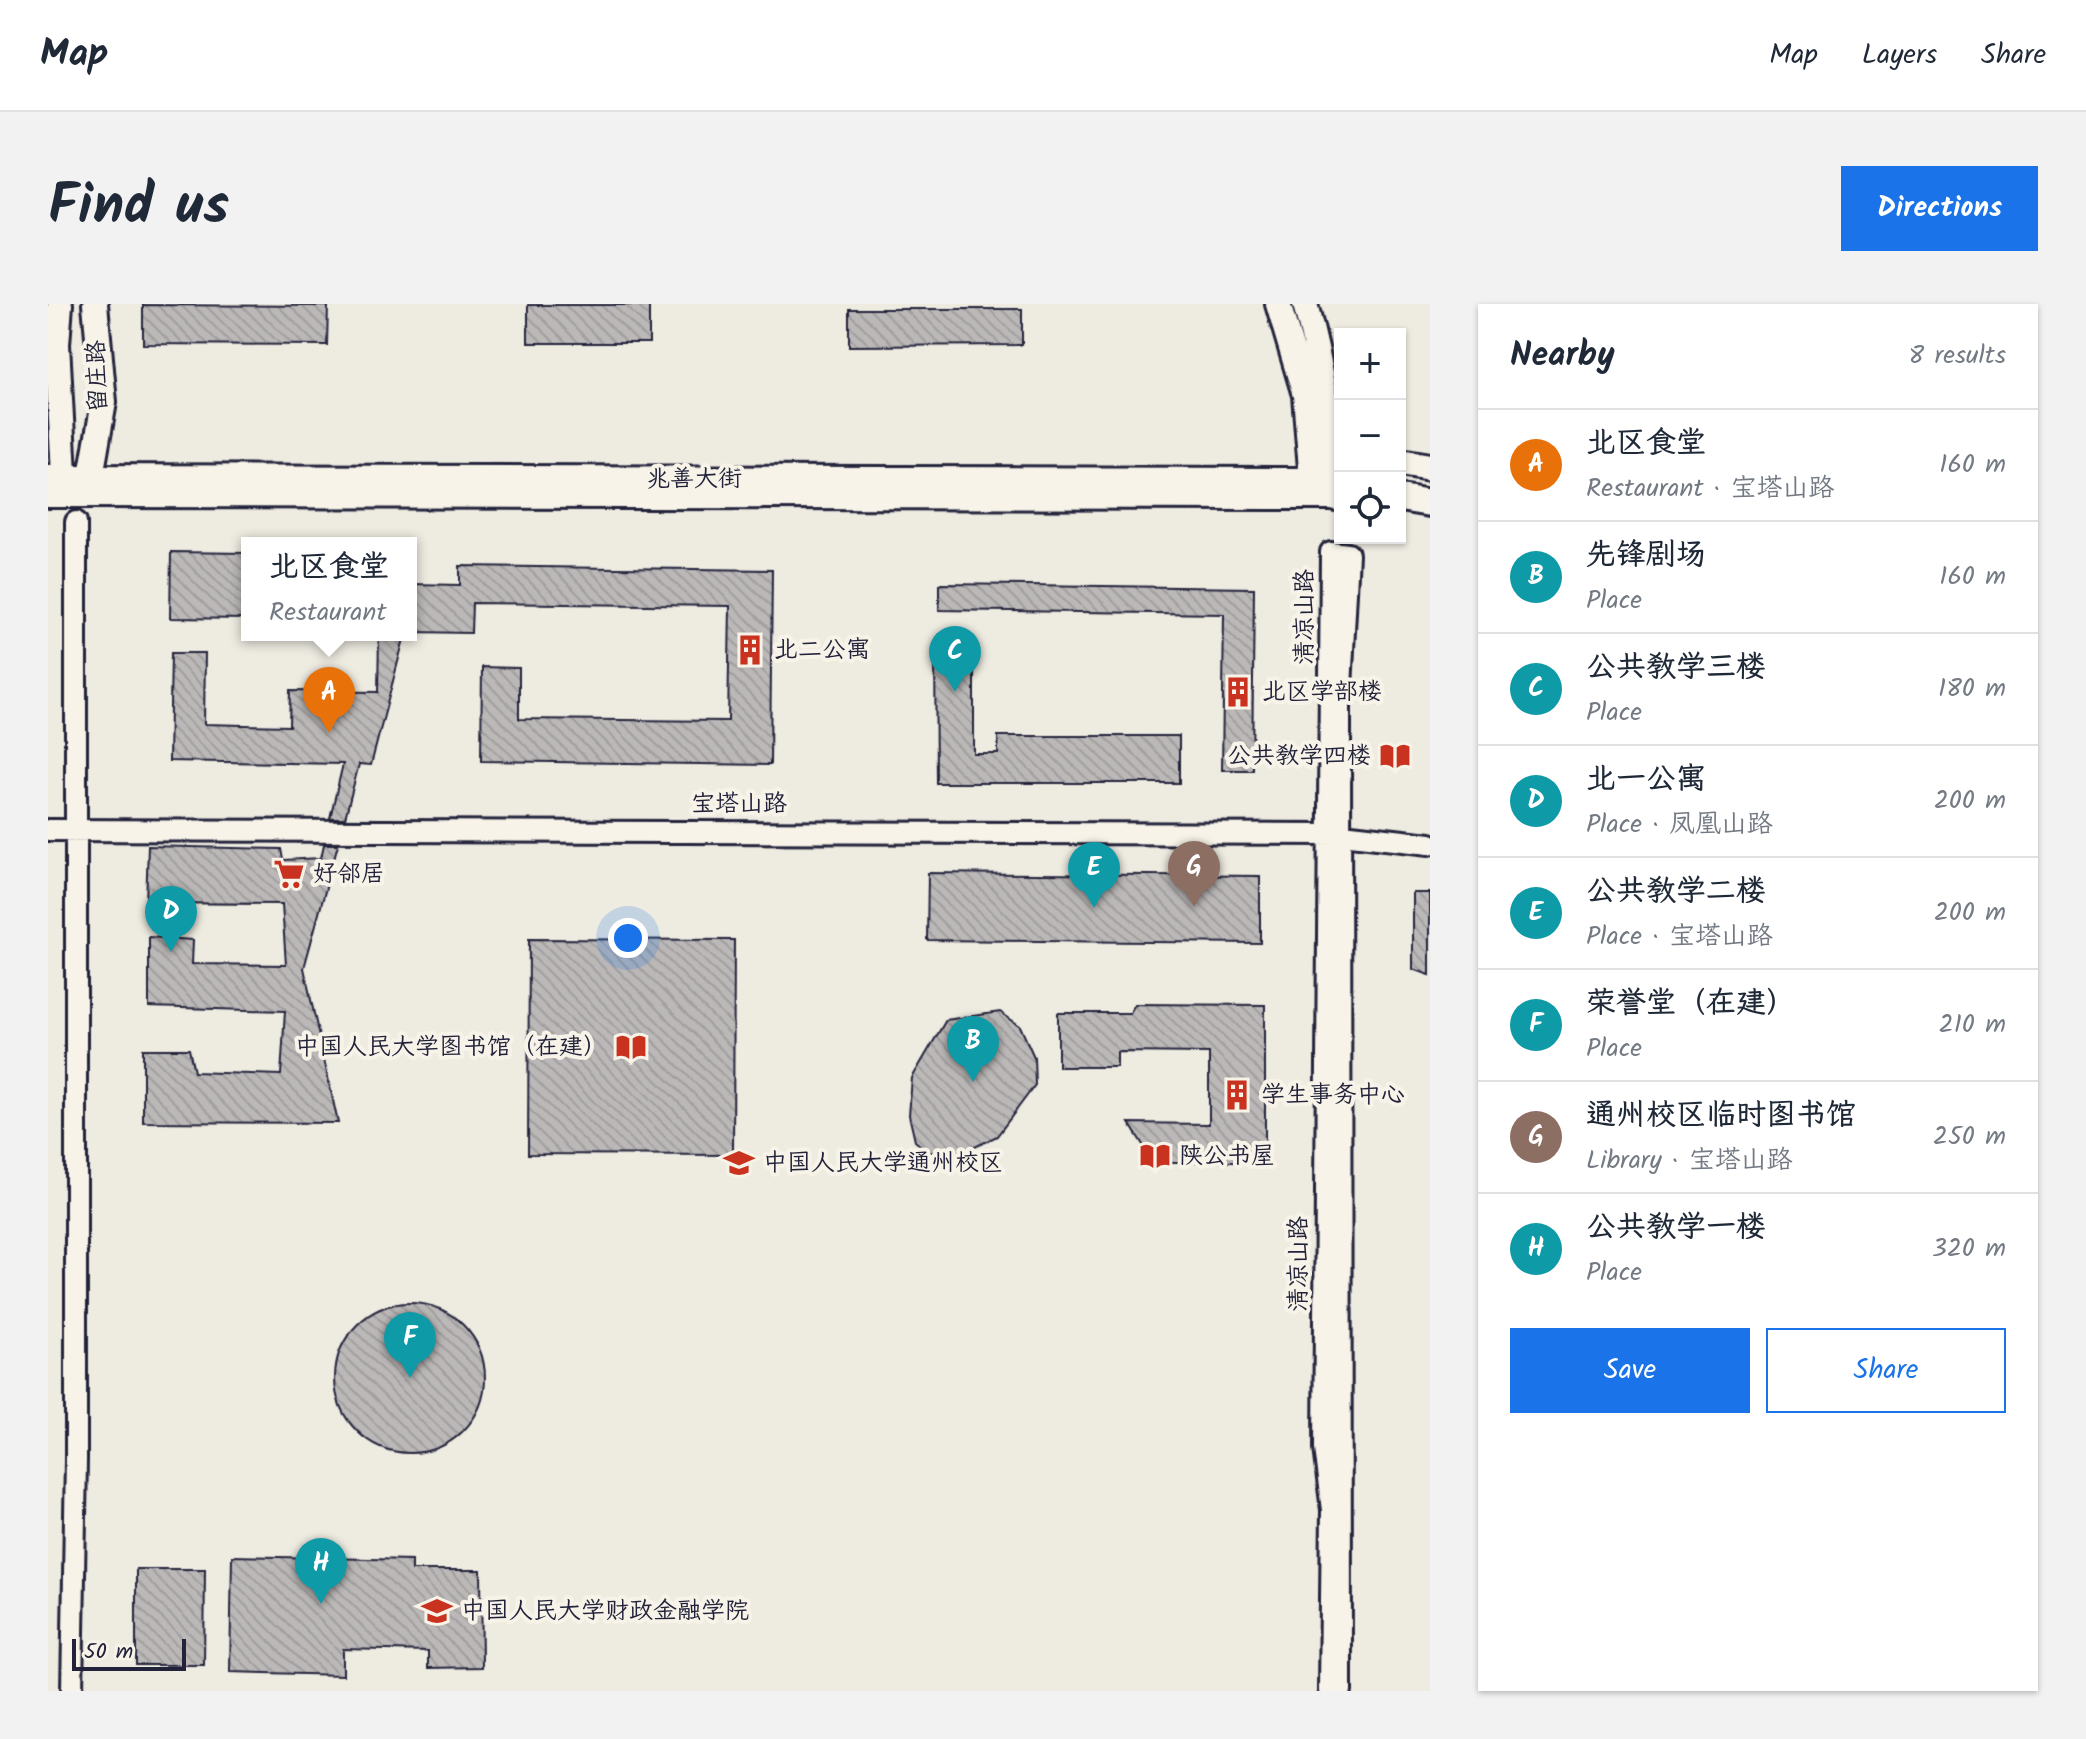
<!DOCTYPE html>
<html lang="en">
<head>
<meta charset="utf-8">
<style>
	:root { --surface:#fff; --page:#f2f2f3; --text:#1f2937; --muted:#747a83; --line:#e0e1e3; --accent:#1a73e8 }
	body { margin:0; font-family:Kalam,"LXGW WenKai TC",sans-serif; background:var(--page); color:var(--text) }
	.controls { position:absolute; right:24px; top:24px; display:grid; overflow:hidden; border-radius:0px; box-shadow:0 2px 6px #0004 }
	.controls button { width:72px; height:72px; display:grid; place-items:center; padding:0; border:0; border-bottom:2px solid var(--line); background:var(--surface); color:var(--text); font:40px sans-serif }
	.scale { position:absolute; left:24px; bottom:20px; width:114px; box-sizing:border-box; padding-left:8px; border:4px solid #22223b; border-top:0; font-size:22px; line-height:28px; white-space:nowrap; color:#22223b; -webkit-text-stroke:6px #f7f3e8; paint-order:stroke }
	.you { position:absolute; left:580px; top:634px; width:28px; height:28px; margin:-20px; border:6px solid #fff; border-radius:50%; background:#1a73e8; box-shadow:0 0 0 12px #1a73e833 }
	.badge { display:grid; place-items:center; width:52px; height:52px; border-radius:50%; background:var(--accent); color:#fff; font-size:26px; font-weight:700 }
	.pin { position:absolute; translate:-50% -66px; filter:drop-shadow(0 2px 4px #0008) }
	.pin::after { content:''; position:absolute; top:42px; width:28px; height:24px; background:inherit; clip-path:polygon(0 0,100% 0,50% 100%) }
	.popup { position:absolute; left:193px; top:233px; width:176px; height:104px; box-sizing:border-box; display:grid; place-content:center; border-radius:0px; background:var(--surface); filter:drop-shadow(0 2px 6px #0005); font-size:26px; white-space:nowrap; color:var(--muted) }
	.popup b { font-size:30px; color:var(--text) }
	.popup::after { content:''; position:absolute; left:50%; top:100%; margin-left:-16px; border:16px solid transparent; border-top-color:var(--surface) }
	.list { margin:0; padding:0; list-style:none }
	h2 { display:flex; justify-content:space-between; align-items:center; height:104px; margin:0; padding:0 32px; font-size:34px }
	h2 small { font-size:26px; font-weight:400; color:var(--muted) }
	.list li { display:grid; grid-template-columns:52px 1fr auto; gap:24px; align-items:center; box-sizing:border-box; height:112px; padding:0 32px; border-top:2px solid var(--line) }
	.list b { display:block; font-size:30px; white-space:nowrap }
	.list p { margin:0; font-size:26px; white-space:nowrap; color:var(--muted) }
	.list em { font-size:26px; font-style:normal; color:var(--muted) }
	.actions { display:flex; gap:16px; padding:24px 32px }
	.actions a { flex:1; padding:18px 0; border:2px solid var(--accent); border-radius:0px; text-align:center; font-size:28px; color:var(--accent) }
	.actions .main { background:var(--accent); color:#fff }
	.icon { flex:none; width:44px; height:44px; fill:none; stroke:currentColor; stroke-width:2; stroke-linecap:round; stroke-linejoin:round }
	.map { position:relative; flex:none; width:1382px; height:1387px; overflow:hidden; border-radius:0px }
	header { display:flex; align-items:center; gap:48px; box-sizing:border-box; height:112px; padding:0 40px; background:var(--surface); border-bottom:2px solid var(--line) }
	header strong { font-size:38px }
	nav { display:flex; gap:44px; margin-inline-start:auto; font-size:28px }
	.intro { display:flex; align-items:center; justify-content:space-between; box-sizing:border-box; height:192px; padding:0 48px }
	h1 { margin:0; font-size:56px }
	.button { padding:20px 36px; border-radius:0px; background:var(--accent); color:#fff; font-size:28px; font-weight:700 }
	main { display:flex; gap:48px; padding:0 48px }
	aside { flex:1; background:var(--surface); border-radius:0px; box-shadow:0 2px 6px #0004 }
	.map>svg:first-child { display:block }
</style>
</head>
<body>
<header>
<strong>Map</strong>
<nav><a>Map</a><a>Layers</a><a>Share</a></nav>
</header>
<div class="intro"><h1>Find us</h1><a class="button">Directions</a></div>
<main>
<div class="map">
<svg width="1382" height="1387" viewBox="0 0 1382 1387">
	<defs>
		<pattern id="building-back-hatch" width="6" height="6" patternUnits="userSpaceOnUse" patternTransform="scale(2)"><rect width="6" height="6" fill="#bbb8b7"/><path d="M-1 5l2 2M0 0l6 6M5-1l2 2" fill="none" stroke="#a09e9e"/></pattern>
	</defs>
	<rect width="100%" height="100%" fill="#eeebe1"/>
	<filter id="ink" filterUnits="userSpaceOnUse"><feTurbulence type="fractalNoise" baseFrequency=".0125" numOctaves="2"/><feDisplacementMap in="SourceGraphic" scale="16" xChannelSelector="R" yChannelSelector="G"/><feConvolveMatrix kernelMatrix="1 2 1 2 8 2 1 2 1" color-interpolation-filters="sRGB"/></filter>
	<g filter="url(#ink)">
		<path fill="url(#building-back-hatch)" stroke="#22223b" stroke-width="2" d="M95,1L280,2L279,41L95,40Z
			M480,1H601V39H480Z
			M801,5H974V41L801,42Z
			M123,248L199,249V315L122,314Z
			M412,262L724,266L722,461L433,457L434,363L471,364V415L680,417L682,302L424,299L423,329L363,328V280L412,281Z
			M891,280L1206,284L1204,466H1174L1176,310L891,306Z
			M331,331H357L323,461L311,460L297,514H282L295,460L121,457L123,349H157L156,420L241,422L242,387L330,388Z
			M887,344H926V450H950V432H1131V479H888Z
			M276,540H290L256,664L290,819L95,818V745H141L146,768L233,771L237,707L101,703V633L145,636L144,660L238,661L234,600L98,599L100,542L233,545L235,556L273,554Z
			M880,569L1212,572V639L879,636Z
			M1365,589H1382V671L1365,665Z
			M481,635L686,636L685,851L480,850Z
			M1087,700L1217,701V858H1106L1081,819L1161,820V749L1069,748V763H1010V709H1082Z
			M952,708L972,722L986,753L987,781L949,832L909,852L892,853L878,846L867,837L861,811L864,774L898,716Z
			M287 1074a75 75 0 1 1 150 0a75 75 0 1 1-150 0Z
			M184,1252L364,1256V1266H433L434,1363L380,1364V1347L295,1345V1371L182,1368Z
			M88,1265H157L156,1361H88Z"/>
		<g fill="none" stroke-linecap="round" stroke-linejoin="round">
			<g stroke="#22223b" stroke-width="26">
				<path id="tertiary" d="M0,526L1294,530L1382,540
					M24,1387L28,1155V218
					M1282,1387L1284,1206L1276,1144L1283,248L1300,250L1292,403L1293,1387"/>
			</g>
			<g stroke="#22223b" stroke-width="30">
				<path id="secondary" d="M12,0L9,40L17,189
					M1230,0L1257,91L1265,189
					M0,173L1263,176L1287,172
					M40,189L56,98L47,0
					M0,191L1288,193C1284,126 1275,64 1257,0"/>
			</g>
			<g stroke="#22223b" stroke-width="32">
				<path id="primary" d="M1352,158L1382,163
					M1287,172L1292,169
					M1288,193L1292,192
					M1352,194L1382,199"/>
			</g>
			<use href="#tertiary" stroke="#f7f3e8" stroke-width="20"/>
			<use href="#secondary" stroke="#f7f3e8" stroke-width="24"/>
			<use href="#primary" stroke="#f7f3e8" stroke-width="26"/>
		</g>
	</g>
	<defs>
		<g id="building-bare" transform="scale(2.4)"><path d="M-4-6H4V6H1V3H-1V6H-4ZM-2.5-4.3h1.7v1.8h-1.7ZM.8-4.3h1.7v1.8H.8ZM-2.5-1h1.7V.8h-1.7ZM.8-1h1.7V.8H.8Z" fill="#c8321e" stroke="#f7f3e8" stroke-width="2.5" paint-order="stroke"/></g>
		<g id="library-bare" transform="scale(2.4)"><path d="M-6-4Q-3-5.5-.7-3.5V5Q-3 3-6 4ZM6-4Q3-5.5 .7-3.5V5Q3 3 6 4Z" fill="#c8321e" stroke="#f7f3e8" stroke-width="2.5" paint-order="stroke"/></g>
		<g id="supermarket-bare" transform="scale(2.4)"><path d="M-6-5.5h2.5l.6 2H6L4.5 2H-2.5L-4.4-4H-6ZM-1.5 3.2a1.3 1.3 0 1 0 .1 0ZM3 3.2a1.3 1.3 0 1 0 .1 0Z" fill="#c8321e" stroke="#f7f3e8" stroke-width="2.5" paint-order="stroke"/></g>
		<g id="school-bare" transform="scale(2.4)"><path d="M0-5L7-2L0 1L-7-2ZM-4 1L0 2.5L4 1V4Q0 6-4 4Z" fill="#c8321e" stroke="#f7f3e8" stroke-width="2.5" paint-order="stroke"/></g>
		<g id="university-bare" transform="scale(2.4)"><path d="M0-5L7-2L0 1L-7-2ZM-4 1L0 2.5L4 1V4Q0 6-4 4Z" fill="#c8321e" stroke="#f7f3e8" stroke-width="2.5" paint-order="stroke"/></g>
	</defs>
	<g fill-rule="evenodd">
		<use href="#building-bare" x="702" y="346"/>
		<use href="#building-bare" x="1190" y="388"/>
		<use href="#library-bare" x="1347" y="452"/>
		<use href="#supermarket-bare" x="241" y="570"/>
		<use href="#library-bare" x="583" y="743"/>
		<use href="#building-bare" x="1189" y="791"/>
		<use href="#library-bare" x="1107" y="852"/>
		<use href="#school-bare" x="691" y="859"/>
		<use href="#university-bare" x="389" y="1307"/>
	</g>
	<g text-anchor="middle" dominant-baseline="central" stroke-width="8" stroke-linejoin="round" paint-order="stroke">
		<g font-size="24" fill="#22223b" stroke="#f7f3e8">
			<text transform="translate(50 72) rotate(-92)">留庄路</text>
			<text x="646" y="175">兆善大街</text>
			<text transform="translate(1257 313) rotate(-90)">清凉山路</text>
			<text x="691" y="500">宝塔山路</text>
			<text transform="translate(1251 960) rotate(-90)">清凉山路</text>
		</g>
		<g font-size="24" fill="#22223b" stroke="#f7f3e8" text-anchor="start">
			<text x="726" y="346">北二公寓</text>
			<text x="1214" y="388">北区学部楼</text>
			<text x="1323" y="452" text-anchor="end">公共教学四楼</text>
			<text x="265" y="570">好邻居</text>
			<text x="559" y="743" text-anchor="end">中国人民大学图书馆（在建）</text>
			<text x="1213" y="791">学生事务中心</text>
			<text x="1131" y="852">陕公书屋</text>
			<text x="715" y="859">中国人民大学通州校区</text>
			<text x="413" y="1307">中国人民大学财政金融学院</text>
		</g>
	</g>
</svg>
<div class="controls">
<button>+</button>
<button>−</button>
<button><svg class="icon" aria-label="locate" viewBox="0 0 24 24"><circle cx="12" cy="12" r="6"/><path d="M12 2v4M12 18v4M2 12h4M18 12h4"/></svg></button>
</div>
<div class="scale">50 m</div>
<div class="you"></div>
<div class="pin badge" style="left:281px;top:429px;background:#e8710a">A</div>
<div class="popup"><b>北区食堂</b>Restaurant</div>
<div class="pin badge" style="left:925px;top:778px;background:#0f9aa8">B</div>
<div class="pin badge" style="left:907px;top:388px;background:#0f9aa8">C</div>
<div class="pin badge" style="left:123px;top:648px;background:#0f9aa8">D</div>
<div class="pin badge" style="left:1046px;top:604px;background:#0f9aa8">E</div>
<div class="pin badge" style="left:362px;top:1074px;background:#0f9aa8">F</div>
<div class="pin badge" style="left:1146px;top:603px;background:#8d6e63">G</div>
<div class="pin badge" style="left:273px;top:1300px;background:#0f9aa8">H</div>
</div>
<aside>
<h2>Nearby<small>8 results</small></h2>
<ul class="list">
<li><span class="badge" style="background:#e8710a">A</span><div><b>北区食堂</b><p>Restaurant · 宝塔山路</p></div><em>160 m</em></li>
<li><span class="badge" style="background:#0f9aa8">B</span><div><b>先锋剧场</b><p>Place</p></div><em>160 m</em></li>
<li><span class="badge" style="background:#0f9aa8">C</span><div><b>公共教学三楼</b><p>Place</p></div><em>180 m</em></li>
<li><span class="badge" style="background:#0f9aa8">D</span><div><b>北一公寓</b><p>Place · 凤凰山路</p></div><em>200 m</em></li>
<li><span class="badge" style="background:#0f9aa8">E</span><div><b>公共教学二楼</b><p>Place · 宝塔山路</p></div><em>200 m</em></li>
<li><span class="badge" style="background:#0f9aa8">F</span><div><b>荣誉堂（在建）</b><p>Place</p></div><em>210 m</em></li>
<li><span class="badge" style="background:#8d6e63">G</span><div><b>通州校区临时图书馆</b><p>Library · 宝塔山路</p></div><em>250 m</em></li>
<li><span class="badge" style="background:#0f9aa8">H</span><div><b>公共教学一楼</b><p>Place</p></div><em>320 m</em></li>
</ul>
<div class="actions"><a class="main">Save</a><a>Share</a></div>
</aside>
</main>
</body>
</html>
